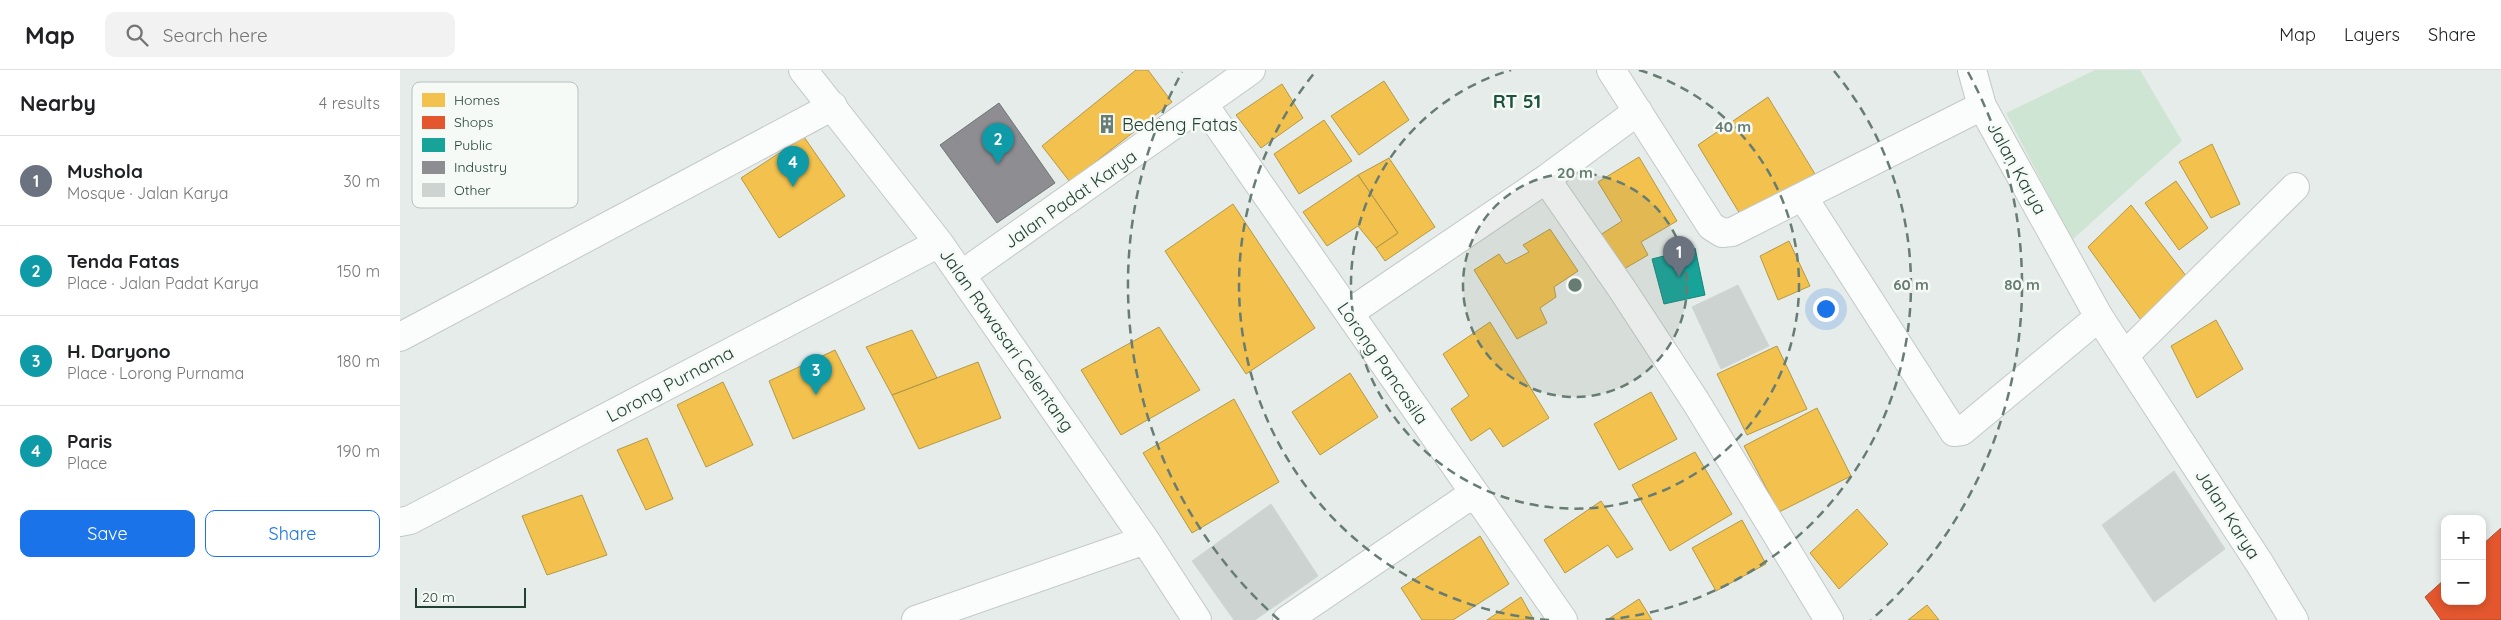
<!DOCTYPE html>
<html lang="en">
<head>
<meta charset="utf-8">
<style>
	:root { --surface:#fff; --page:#f2f2f2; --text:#202124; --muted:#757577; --line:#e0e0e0; --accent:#1a73e8 }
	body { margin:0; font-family:Quicksand,sans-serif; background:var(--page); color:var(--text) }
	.controls { position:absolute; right:15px; bottom:15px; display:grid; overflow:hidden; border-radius:10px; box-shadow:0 2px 8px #0003 }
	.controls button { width:45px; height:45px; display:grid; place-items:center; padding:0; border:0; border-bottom:1px solid var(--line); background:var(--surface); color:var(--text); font:25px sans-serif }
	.scale { position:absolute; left:15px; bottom:12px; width:111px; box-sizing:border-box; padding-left:5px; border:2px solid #234034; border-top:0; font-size:14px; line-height:18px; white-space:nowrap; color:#234034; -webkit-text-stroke:4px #f5faf7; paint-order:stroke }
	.you { position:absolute; left:1425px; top:238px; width:18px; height:18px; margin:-12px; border:4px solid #fff; border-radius:50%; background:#1a73e8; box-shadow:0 0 0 8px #1a73e833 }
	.badge { display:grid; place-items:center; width:32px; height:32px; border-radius:50%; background:var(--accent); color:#fff; font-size:16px; font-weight:700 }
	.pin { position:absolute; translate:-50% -41px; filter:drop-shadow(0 1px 2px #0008) }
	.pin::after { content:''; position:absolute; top:26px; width:18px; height:15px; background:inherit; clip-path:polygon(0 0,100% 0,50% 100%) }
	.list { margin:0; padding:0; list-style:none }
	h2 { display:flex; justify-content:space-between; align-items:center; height:65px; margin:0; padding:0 20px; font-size:21px }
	h2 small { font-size:16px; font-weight:400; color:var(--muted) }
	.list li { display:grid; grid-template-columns:32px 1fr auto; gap:15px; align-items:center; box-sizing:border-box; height:90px; padding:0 20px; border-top:1px solid var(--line) }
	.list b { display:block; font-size:19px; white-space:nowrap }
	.list p { margin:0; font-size:16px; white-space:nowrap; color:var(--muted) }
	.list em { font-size:16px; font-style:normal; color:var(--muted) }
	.actions { display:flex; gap:10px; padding:15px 20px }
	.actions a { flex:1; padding:11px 0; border:1px solid var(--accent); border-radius:10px; text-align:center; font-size:18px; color:var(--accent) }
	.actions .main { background:var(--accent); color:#fff }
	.icon { flex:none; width:28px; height:28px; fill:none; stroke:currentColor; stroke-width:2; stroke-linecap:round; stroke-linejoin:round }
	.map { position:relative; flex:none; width:2101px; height:550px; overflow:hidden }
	header { display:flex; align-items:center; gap:30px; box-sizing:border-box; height:70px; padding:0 25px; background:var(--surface); border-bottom:1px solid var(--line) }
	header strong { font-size:24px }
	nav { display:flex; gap:28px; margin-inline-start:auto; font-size:18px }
	.search { width:350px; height:45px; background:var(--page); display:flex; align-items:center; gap:12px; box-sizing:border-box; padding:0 18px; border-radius:10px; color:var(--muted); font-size:19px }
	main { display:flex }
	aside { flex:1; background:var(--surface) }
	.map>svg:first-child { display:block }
</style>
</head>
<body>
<header>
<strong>Map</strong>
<div class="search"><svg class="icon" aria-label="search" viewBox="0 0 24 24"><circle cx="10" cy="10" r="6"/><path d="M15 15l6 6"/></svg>Search here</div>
<nav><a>Map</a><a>Layers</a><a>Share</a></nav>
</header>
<main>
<aside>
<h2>Nearby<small>4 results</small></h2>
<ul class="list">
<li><span class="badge" style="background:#6b7280">1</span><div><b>Mushola</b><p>Mosque · Jalan Karya</p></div><em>30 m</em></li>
<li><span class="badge" style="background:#0f9aa8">2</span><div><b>Tenda Fatas</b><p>Place · Jalan Padat Karya</p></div><em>150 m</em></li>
<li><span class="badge" style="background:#0f9aa8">3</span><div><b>H. Daryono</b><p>Place · Lorong Purnama</p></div><em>180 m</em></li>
<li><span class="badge" style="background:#0f9aa8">4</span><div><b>Paris</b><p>Place</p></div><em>190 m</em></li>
</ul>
<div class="actions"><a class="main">Save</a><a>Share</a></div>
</aside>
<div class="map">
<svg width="2101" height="550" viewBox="0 0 2101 550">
	<rect width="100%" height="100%" fill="#e6ece9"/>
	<path fill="#cfe5d4" d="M1695,0H1740L1782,71L1672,170L1606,43Z"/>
	<path fill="#f2c14e" stroke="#b49a46" d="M736,0H748L772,32L670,112L642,76Z
		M984,11L1009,50L959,85L931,46Z
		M882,14L903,48L861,78L836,45Z
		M1368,27L1415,104L1340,144L1298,75Z
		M924,50L952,91L899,124L874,84Z
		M404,67L445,126L379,168L341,108Z
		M1812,74L1840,134L1811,148L1779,92Z
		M1239,87L1277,151L1241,172L1248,185L1219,202L1197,167L1222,151L1198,112Z
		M989,88L1035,157L985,191L976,178L998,163L958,105Z
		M958,105L998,163L976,178L958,156L927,176L903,142Z
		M1776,111L1808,158L1779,180L1745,133Z
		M833,134L915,258L846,304L765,181Z
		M1731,135L1787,207L1741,250L1688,177Z
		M1150,159L1178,201L1154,217L1156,227L1140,238L1147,253L1117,269L1074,200L1099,184L1106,194L1129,182L1123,175Z
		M1389,171L1410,216L1378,230L1360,186Z
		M1816,250L1843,299L1797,328L1771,276Z
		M1090,252L1149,348L1103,377L1090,358L1071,371L1051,339L1069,326L1043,284Z
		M759,257L800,320L721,365L681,300Z
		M512,260L537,308L492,325L466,277Z
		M1377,276L1407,339L1347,365L1317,304Z
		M435,280L465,339L393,369L369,311Z
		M578,292L601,348L519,379L492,325Z
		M950,303L978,347L920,385L892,342Z
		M323,312L353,375L306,397L277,335Z
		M1251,322L1277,369L1219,400L1194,354Z
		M834,329L879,412L792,463L743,383Z
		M1417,338L1451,406L1379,442L1344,376Z
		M247,368L273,429L246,440L217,380Z
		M1295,382L1332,444L1270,481L1232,415Z
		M182,425L207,485L147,505L122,446Z
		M1201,431L1233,479L1217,488L1208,475L1165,503L1144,470Z
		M1457,439L1488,474L1439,519L1410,483Z
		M1342,450L1366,494L1316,521L1292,478Z
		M1080,466L1109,514L1053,550H1022L1001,518Z
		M1121,527L1134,550H1087Z
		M1239,529L1252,550H1207Z
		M1527,535L1539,550H1508Z"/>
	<path fill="#e4572e" stroke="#aa5030" d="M2101,458V550H2041L2025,527L2045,509V531H2082V475Z"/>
	<path fill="#17a398" stroke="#1b857a" d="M1295,178L1305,225L1264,234L1252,189Z"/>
	<path fill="#8d8d92" stroke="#6d7676" d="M599,33L655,113L597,153L540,75Z"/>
	<path fill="#cdd3d0" stroke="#cfd5d2" d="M1338,215L1369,276L1321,299L1292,237Z
		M1774,401L1825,479L1754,532L1702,455Z
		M871,434L918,506L855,550H834L792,491Z"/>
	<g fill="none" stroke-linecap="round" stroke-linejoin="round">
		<g stroke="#c3c9c6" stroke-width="30">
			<path id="minor" d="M403,0L539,173L745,470L797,550
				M1211,0L1311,156L1322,163L1332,162L1582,36L1699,247L1860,494L1894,550
				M1572,0L1582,36
				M804,35L1163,550
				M1146,109L1222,219L1296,332L1429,550
				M1403,127L1554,362L1562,361L1699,247
				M561,205L851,0
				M949,243L1146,109L1238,41
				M0,267L433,36
				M1725,285L1895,117
				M0,452L10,450L539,173
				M516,550L745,470
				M887,550L1074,423"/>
		</g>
		<use href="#minor" stroke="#fbfcfc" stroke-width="28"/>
	</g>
	<circle cx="1175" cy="215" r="112" fill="#677c73" fill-opacity=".12"/>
	<g fill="none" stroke="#677c73" stroke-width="2.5" stroke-dasharray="9 6">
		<circle cx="1175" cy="215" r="112"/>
		<path d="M1239 0A224 224 0 1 1 1111 0"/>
		<path d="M1149 550A336 336 0 0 1 916 1M1434 1A336 336 0 0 1 1201 550"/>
		<path d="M879 550A447 447 0 0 1 782 2M1568 2A447 447 0 0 1 1471 550"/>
	</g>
	<defs>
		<g id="building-bare" transform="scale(1.5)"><path d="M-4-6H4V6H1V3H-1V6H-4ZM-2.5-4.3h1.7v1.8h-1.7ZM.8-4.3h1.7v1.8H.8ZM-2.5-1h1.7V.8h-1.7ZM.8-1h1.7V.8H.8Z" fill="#677c73" stroke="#f5faf7" stroke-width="2.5" paint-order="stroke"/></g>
	</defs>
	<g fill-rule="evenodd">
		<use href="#building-bare" x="707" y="54"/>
	</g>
	<g text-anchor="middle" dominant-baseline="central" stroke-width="5" stroke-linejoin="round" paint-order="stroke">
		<g font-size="18" fill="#234034" stroke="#f5faf7" text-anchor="start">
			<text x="722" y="54">Bedeng Fatas</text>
		</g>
		<g font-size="18" fill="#234034" stroke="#f5faf7">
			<text transform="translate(1617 98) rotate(61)">Jalan Karya</text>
			<text transform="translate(670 129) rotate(-35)">Jalan Padat Karya</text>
			<text transform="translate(607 270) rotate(55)">Jalan Rawasari Celentang</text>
			<text transform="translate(983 293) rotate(55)">Lorong Pancasila</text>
			<text transform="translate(270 314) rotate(-28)">Lorong Purnama</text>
			<text transform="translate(1828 444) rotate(57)">Jalan Karya</text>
		</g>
		<g font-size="19" font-weight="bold" fill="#1e533f" stroke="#f5faf7">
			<text x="1117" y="31">RT 51</text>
		</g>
	</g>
	<rect x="12" y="12" width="166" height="126" rx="8" fill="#f5faf7" stroke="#b6c2bc" stroke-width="1"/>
	<rect x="22" y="23" width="23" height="14" fill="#f2c14e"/>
	<rect x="22" y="46" width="23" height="13" fill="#e4572e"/>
	<rect x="22" y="68" width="23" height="14" fill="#17a398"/>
	<rect x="22" y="91" width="23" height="13" fill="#8d8d92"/>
	<rect x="22" y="113" width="23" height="14" fill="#cdd3d0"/>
	<g font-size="14" fill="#234034">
		<text x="54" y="35">Homes</text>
		<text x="54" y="57">Shops</text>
		<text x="54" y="80">Public</text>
		<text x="54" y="102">Industry</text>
		<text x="54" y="125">Other</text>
	</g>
	<circle cx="1175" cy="215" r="8" fill="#677c73" stroke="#f5faf7" stroke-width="2.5"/>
	<g font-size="15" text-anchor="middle" font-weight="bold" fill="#677c73" stroke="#f5faf7" stroke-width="5" stroke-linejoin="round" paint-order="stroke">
		<text x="1333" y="62">40 m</text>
		<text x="1175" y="108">20 m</text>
		<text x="1511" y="220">60 m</text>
		<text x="1622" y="220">80 m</text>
	</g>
</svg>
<div class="controls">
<button>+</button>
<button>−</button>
</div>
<div class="scale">20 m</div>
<div class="you"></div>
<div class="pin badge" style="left:1279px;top:207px;background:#6b7280">1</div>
<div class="pin badge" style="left:598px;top:94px;background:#0f9aa8">2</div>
<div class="pin badge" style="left:416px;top:325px;background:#0f9aa8">3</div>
<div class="pin badge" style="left:393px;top:117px;background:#0f9aa8">4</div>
</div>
</main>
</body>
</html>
